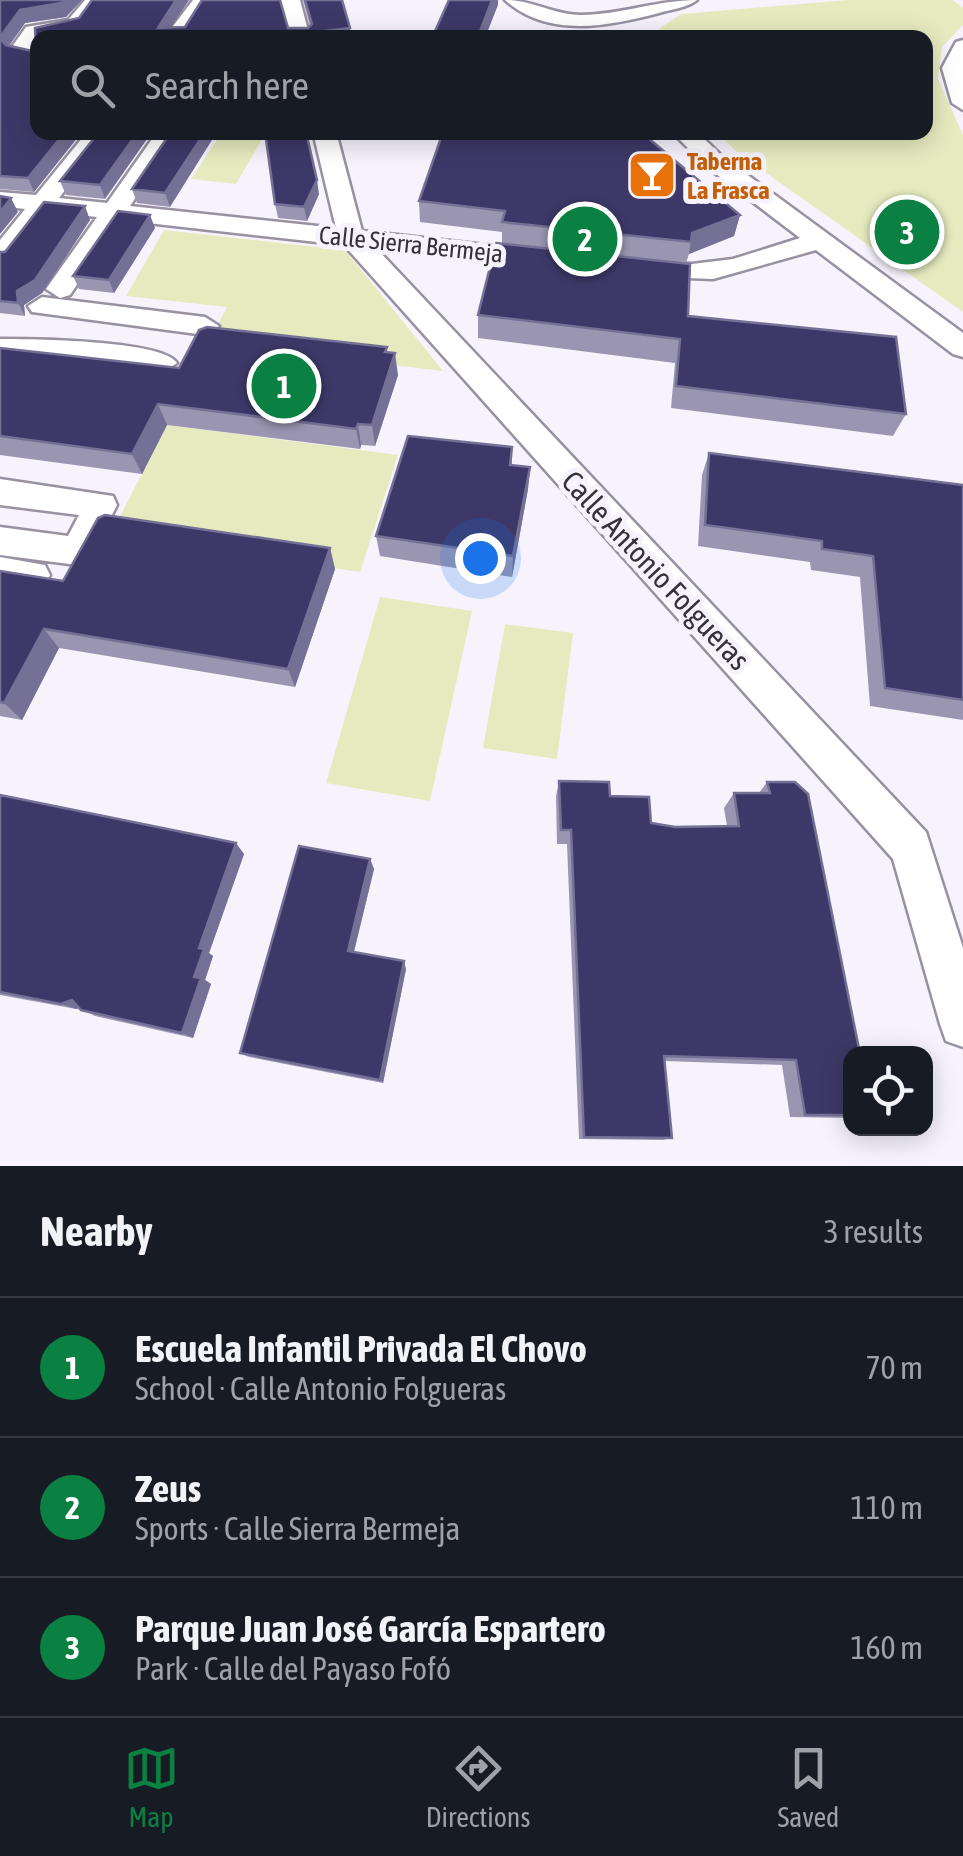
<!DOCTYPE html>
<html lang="en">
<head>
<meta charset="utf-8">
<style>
	:root { --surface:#171b24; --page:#20242c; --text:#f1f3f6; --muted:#9ea1a6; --line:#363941; --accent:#0b8043 }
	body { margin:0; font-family:"Asap Condensed",sans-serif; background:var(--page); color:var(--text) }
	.controls { position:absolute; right:30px; bottom:30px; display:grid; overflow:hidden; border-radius:20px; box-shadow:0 5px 25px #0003 }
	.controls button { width:90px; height:90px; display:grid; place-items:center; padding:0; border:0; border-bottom:2px solid var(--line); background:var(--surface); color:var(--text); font:50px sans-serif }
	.you { position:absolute; left:480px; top:558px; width:35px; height:35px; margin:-25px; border:8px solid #fff; border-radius:50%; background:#1a73e8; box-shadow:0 0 0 15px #1a73e833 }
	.badge { display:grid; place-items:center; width:65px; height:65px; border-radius:50%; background:var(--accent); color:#fff; font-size:32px; font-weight:700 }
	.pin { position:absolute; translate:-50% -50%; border:5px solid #fff; box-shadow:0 2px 10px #0006 }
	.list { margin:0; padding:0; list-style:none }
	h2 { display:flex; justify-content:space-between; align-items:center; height:130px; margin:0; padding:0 40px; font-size:42px }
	h2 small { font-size:32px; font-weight:400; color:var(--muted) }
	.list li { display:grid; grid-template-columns:65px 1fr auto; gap:30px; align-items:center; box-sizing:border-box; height:140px; padding:0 40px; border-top:2px solid var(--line) }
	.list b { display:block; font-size:38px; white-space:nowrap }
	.list p { margin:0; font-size:32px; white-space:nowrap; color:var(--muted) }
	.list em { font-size:32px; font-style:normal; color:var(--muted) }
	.icon { flex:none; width:55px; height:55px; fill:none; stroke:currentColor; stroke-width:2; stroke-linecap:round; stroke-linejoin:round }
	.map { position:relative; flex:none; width:963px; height:1166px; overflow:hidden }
	.search { position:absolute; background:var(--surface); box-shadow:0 5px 25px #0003; left:30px; right:30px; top:30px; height:110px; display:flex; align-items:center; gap:25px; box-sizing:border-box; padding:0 35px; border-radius:20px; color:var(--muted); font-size:38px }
	.sheet { height:550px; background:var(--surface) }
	nav { display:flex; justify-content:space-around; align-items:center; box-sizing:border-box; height:140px; border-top:2px solid var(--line); background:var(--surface); font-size:28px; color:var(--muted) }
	nav a { display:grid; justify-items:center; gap:5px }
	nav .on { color:var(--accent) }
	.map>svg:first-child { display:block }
</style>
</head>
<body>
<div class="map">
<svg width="963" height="1166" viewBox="0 0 963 1166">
	<rect width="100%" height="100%" fill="#f6f3fd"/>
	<path fill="#e6ebbf" d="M848,0H953L963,8V25L942,47L938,79L963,135V312L738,153L717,133L926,132V38L656,37L660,28L681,14Z
		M220,135L262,139L236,184L191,179Z
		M164,230L345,250L443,371L208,343L227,307L126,296Z
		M167,425L398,455L360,572L110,536Z
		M380,597L472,611L430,801L326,783Z
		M505,624L573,633L557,759L483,748Z"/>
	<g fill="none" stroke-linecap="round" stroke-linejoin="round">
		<g stroke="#9791a1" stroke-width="5">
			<path id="minor" d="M85,0H105L81,29L38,38L32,47L38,49V61L12,55L9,51L26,27L68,20Z
				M193,0H213L185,38H164Z
				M280,0H300L310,38H290Z
				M505,0C533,0 554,15 581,15C620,15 657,0 697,0C687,8 672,9 659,13C609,26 548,39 505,0Z
				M963,40V110L952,103L942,68L956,42Z
				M87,132H110L59,198L107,203L157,132H180L130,206L336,228L313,132H336L362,231L547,252L551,258L547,264L538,266L376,248L926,832L963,948V1047L946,1041L940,1024L893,859L344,245L121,220L70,295L60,298L46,289L97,217L49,212L9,263L0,265V240L25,209L0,206V192L36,195Z
				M672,132H697L723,157L963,333V357L953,354L816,250L713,279L636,276L632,270L645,262L692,264L733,259L800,238L707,167Z
				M42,297L205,317L219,326L205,335L32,312L28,306Z
				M0,339C30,339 163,340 177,363L162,373L59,359H0Z
				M0,479L113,496L117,505L89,561L77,565L0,555V527L68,536L79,515L0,505Z
				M0,557L45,565L50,575L45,585L33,589L0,585Z"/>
		</g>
		<use href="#minor" fill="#fff" fill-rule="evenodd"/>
	</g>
	<path fill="#9a96b2" d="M0,0H82L66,17L25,23L9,46L32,51L36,48L35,28L79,18L92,0H189L170,27H185L202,0H280L288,28H308L310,26L303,0H342L351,38H38V132H82L34,192L0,189Z
		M99,132L105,199L66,195L60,181Z
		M171,132L170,207L137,203L132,189Z
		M319,194L307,221L278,218L275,204Z
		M419,201L740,215L734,236L689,254L686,263L688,316L906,414L893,436L671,408L675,363L478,338V315L502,243V232L420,222Z
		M90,220L42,293L24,305L25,316L0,313V252Z
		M155,228L114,293L79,289L73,276Z
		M387,347V352L398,375L375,446L361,445L360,449L167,425L142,474L0,455V348L179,368Z
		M512,447V465L530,467L528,489L512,577L380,556L376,536Z
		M709,453L963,485V720L870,706L860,577L811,570L810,562L698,546L702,475Z
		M330,548L335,569L295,687L59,648L22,720L0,716V571L63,581Z
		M559,781L610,796L651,823L675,827L727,826L724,808L734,793H759L767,782L850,1054V1118L790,1117L782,1065L665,1061L672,1138L663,1140L579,1139L567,844H557L556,796Z
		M0,795L244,854L209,953L213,956L205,980L211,984L193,1038L95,1016L80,1008L76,1009L0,995Z
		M370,859L374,869L354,952L406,969L383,1083L249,1057L240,1053Z"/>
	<path fill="#757095" d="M65,0H82L66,17L25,23L5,51L0,37L20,10Z
		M176,0H189L164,38L158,28Z
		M492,0H498V5L485,38L479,34Z
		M350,28L351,38H283V36Z
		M65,132H82L34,192L28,178Z
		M138,132H152L105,199L100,185Z
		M205,132H217L170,207L165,193Z
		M317,180L319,194L307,221L304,207Z
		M11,198L18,212L0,234V212Z
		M85,206L90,220L42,293L24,305L25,316L18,303L17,291Z
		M150,215L155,228L114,293L109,280Z
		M740,215L734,236L689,254L692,233Z
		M395,353L398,375L375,446L372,425Z
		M158,404L167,425L142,474L132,454Z
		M358,424L361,445L360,449L356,429Z
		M530,467L528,489L512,577L513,556Z
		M330,548L335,569L295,687L288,669Z
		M44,629L59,648L22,720L4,703Z
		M236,843L244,854L209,953L213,956L205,980L211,984L193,1038L182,1033L199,948Z
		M370,859L374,869L352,959L348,951Z
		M404,961L406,969L383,1083L380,1080Z
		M72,1000L87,1006L76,1009L61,1004Z"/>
	<path fill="#3e3868" stroke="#757095" stroke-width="2.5" d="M0,0H65L61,3L20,10L0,37Z
		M92,0H176L158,28L185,27L202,0H280L288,28H308L312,24L305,0H342L350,28L283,36L284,38H38V132H65L28,178L0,176V38L6,45L32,51L36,48L35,28L79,18Z
		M449,0H492L479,34L507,36L506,38H432Z
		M99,132H138L100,185L60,181Z
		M171,132H205L165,193L132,189Z
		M265,132H306L317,180L304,207L275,204Z
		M443,132H641L740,215L692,233L691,242L502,222L505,211L419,201Z
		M0,196L11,198L0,212Z
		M44,202L85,206L35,280L17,291L18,303L0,301V252H5Z
		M118,211L150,215L109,280L73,276Z
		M496,243L690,264L688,316L896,337L906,414L676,386L680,339L478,315Z
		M207,327L387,347L385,352L395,353L372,425L358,424L356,429L158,404L132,454L0,436V348L179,368L199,330Z
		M408,436L512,447L510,465L530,467L513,556L376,536Z
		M709,453L963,485V700L885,688L873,556L822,549V541L705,525Z
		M105,515L330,548L288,669L44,629L4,703L0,702V571L63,581L98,518Z
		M559,781L609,782L610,796L649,797L651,823L675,827L739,826L734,793H770L767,782H795L808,794L860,1054H850V1115H805L796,1060L664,1056L672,1138L584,1137L571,830H561Z
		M0,795L236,843L199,948L204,949L194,977L201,978L182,1033L81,1010L72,1000L61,1004L0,992Z
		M299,846L370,859L348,951L404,961L380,1080L240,1053Z"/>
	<defs>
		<g id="bar-square" transform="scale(2.5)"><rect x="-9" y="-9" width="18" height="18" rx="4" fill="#e8710a" stroke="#f6f3fd"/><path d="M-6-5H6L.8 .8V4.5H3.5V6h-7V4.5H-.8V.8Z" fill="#fff"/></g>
	</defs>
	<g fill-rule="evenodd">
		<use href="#bar-square" x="652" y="175"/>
	</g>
	<g text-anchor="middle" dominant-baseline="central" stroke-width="10" stroke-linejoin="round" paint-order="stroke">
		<g font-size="25" font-weight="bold" fill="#c56008" stroke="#f6f3fd" text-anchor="start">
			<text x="687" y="161">Taberna<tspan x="687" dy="29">La Frasca</tspan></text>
		</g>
		<g font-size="25" fill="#343238" stroke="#f6f3fd">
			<text transform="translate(411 244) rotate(6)">Calle Sierra Bermeja</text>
		</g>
		<g font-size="30" fill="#343238" stroke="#f6f3fd">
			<text transform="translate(656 570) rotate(47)">Calle Antonio Folgueras</text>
		</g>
	</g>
</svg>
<div class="controls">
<button><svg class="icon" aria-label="locate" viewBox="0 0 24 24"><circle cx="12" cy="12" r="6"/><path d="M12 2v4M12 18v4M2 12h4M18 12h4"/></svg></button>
</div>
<div class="you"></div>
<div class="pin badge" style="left:284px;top:386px">1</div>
<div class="pin badge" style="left:585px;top:239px">2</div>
<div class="pin badge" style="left:907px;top:232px">3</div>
<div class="search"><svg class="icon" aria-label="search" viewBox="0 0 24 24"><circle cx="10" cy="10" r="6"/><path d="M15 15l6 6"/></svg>Search here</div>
</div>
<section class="sheet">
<h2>Nearby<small>3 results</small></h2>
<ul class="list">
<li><span class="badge">1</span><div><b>Escuela Infantil Privada El Chovo</b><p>School · Calle Antonio Folgueras</p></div><em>70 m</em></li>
<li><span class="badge">2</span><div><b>Zeus</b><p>Sports · Calle Sierra Bermeja</p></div><em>110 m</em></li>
<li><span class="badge">3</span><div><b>Parque Juan José García Espartero</b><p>Park · Calle del Payaso Fofó</p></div><em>160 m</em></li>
</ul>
</section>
<nav>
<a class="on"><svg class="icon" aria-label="map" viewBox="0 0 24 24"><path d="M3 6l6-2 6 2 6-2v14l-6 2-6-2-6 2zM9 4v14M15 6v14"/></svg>Map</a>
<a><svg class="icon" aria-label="directions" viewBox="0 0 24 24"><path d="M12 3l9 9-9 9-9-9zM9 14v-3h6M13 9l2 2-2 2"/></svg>Directions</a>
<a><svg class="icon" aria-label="saved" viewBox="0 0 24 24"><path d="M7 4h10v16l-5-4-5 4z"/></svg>Saved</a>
</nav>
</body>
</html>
